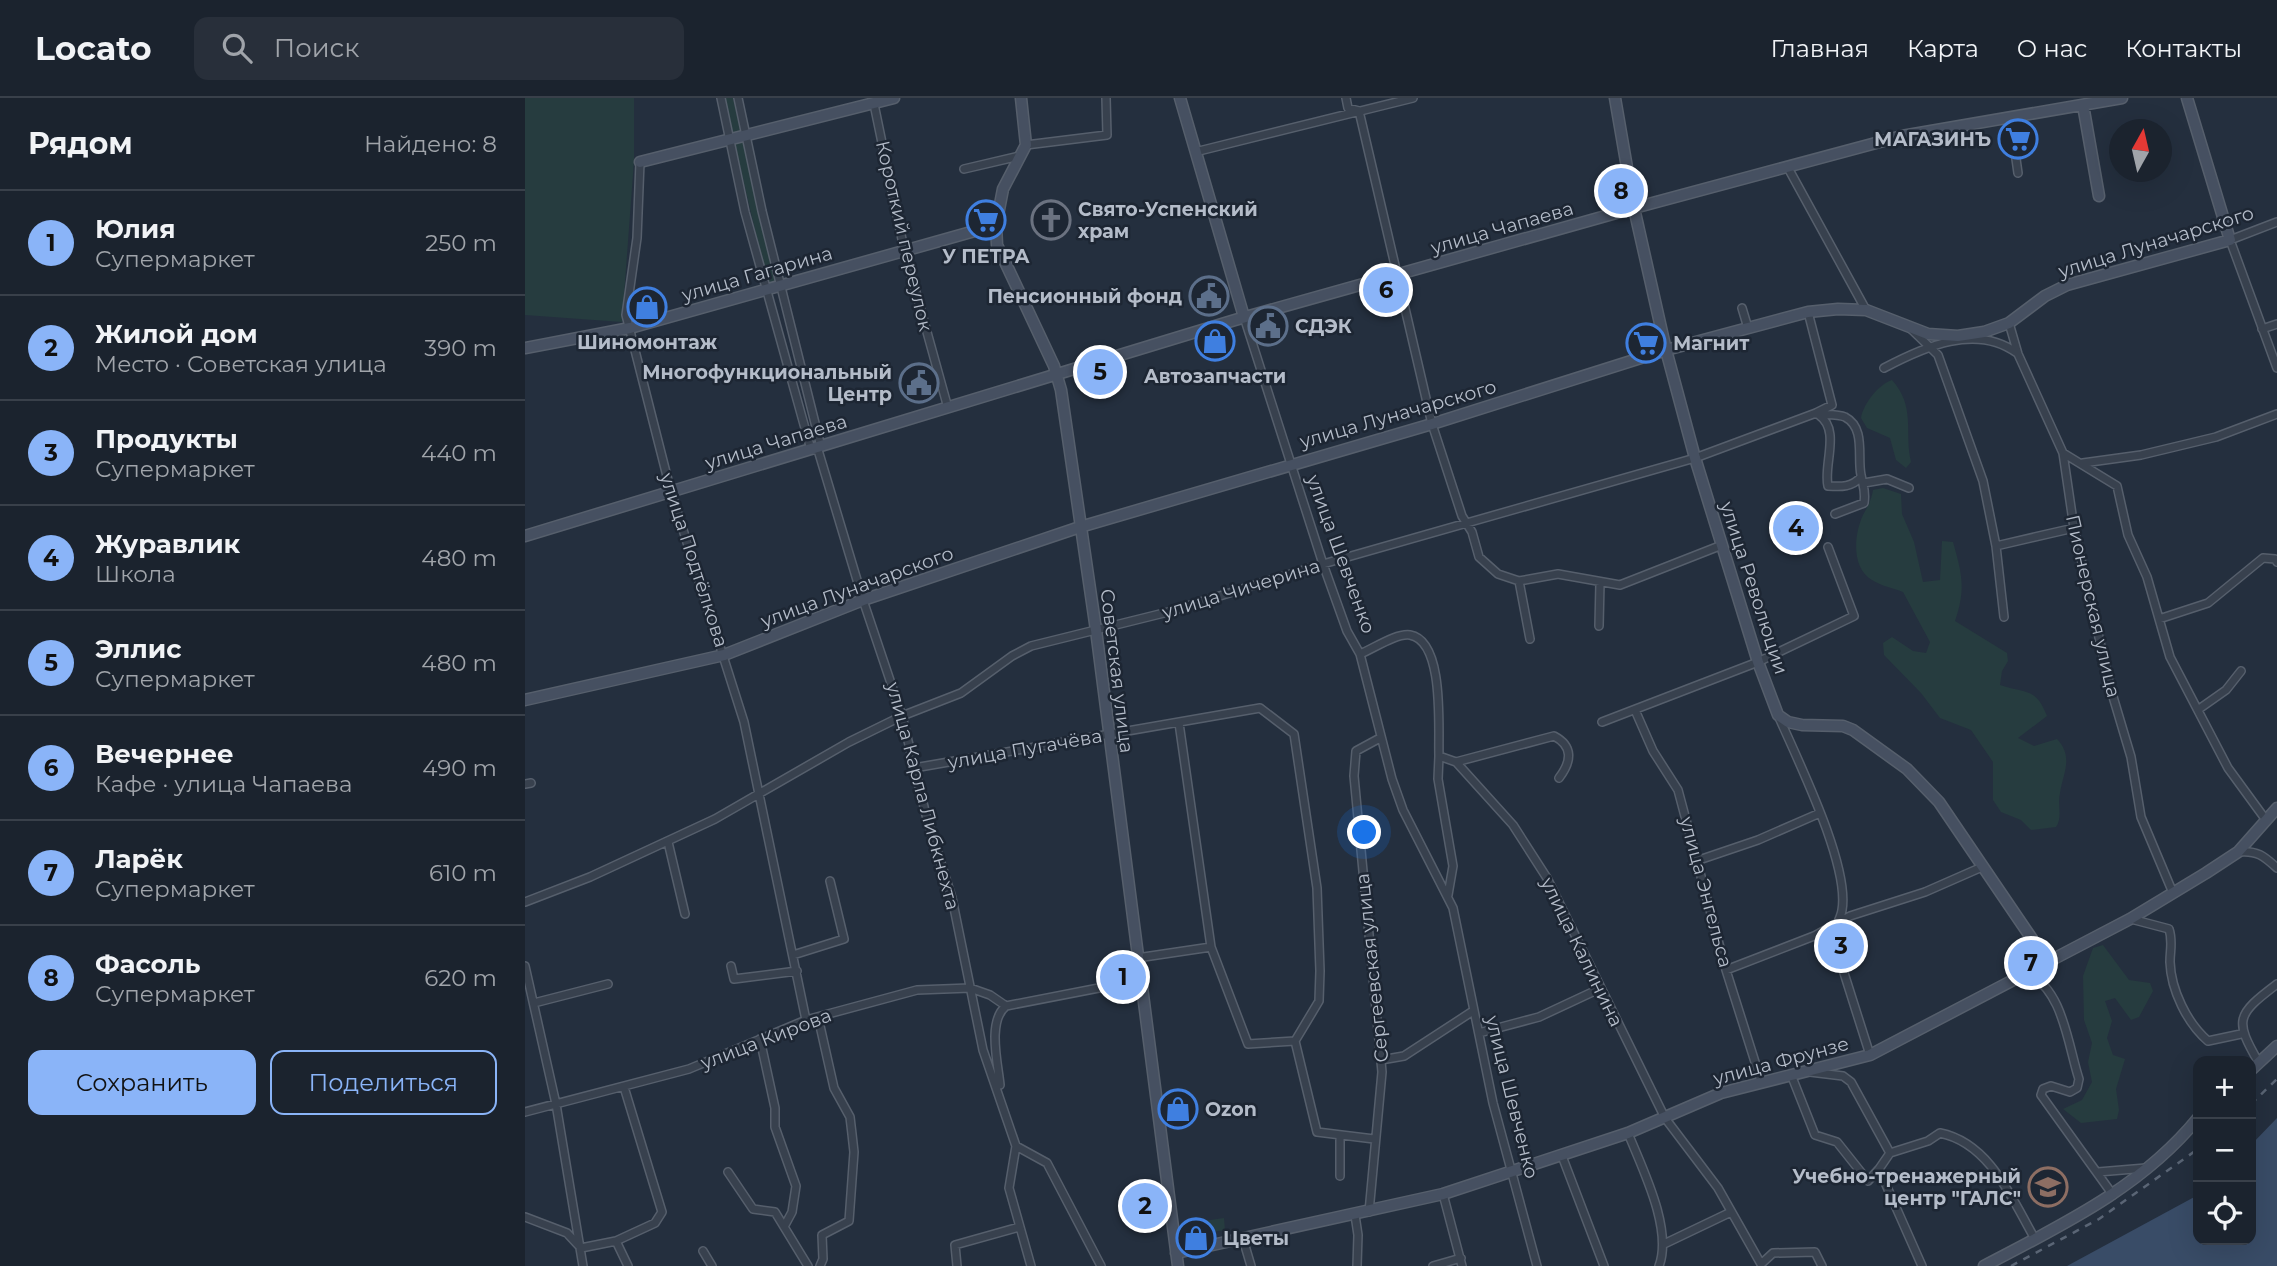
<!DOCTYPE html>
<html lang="ru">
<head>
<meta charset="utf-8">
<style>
	:root { --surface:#1b232e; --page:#282f3a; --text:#f1f3f6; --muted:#a0a4aa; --line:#39404a; --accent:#8ab4f8 }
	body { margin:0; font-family:Montserrat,sans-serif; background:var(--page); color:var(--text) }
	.controls { position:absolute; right:21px; bottom:21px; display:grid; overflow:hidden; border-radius:14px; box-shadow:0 7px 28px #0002 }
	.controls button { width:63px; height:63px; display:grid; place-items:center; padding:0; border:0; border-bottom:2px solid var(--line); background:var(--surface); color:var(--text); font:35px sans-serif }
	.compass { position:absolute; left:1584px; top:21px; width:63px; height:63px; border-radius:50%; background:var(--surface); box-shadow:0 7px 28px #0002; rotate:8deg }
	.you { position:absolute; left:840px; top:735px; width:24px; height:24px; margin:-18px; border:5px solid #fff; border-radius:50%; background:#1a73e8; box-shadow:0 0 0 10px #1a73e833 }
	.badge { display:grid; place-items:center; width:46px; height:46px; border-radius:50%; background:var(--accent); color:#111; font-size:23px; font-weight:700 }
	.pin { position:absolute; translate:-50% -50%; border:4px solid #fff; box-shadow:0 2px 7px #0006 }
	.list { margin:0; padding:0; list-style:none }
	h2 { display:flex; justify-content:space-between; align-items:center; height:91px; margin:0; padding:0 28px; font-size:30px }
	h2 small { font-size:23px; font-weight:400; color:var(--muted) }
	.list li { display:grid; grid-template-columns:46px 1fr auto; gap:21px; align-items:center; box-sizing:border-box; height:105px; padding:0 28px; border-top:2px solid var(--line) }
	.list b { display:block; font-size:26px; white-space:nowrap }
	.list p { margin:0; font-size:23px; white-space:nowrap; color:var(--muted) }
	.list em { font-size:23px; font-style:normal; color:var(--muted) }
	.actions { display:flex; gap:14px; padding:21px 28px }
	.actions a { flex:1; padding:16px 0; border:2px solid var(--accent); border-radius:14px; text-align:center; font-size:24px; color:var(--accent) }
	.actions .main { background:var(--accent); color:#111 }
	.icon { flex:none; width:38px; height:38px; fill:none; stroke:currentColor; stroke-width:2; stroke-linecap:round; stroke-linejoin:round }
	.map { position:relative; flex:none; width:1752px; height:1168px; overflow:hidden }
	header { display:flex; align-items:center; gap:42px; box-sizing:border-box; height:98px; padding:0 35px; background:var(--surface); border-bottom:2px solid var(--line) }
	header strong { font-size:33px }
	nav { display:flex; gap:38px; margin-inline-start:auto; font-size:24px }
	.search { width:490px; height:63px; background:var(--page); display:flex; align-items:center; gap:18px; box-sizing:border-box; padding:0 24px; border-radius:14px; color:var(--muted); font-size:26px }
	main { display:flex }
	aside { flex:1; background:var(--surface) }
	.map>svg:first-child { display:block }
</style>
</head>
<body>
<header>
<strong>Locato</strong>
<div class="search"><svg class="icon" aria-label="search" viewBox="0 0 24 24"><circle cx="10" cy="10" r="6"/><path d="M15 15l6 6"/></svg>Поиск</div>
<nav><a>Главная</a><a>Карта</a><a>О нас</a><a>Контакты</a></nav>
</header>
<main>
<aside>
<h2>Рядом<small>Найдено: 8</small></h2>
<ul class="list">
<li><span class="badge">1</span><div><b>Юлия</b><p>Супермаркет</p></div><em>250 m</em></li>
<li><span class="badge">2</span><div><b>Жилой дом</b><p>Место · Советская улица</p></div><em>390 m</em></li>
<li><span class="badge">3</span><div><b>Продукты</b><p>Супермаркет</p></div><em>440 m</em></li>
<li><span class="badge">4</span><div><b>Журавлик</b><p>Школа</p></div><em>480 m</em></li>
<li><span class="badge">5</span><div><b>Эллис</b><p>Супермаркет</p></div><em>480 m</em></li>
<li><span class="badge">6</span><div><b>Вечернее</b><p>Кафе · улица Чапаева</p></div><em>490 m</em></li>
<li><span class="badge">7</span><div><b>Ларёк</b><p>Супермаркет</p></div><em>610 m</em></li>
<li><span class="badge">8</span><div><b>Фасоль</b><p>Супермаркет</p></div><em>620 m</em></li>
</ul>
<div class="actions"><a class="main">Сохранить</a><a>Поделиться</a></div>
</aside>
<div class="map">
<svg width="1752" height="1168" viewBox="0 0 1752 1168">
	<rect width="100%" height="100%" fill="#242f3e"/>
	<path fill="#263c3f" d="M0,0H109V63L97,224L0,217Z
		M199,0H208L251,184L243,187Z
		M1367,282C1391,309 1379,333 1386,364L1381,370L1371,362L1365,340L1342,330L1336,320C1338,306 1354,286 1367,282Z
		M1358,390L1376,396L1377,416L1389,444L1398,484L1415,482L1417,443L1428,444C1437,476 1441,491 1430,523L1482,555L1483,563L1477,573L1475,587C1501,596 1511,589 1522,618L1493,640L1509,648L1532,641C1549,659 1538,675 1535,695C1532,707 1538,719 1531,729L1506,732L1496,722L1476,714L1468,702V664L1446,632L1415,620L1396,595L1359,557L1358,545L1367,539L1388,553L1401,555L1405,544L1378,494C1368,490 1356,488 1347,482C1326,470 1329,436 1338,417C1343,408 1346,403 1348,392Z
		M1578,847L1604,882L1625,885L1628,893L1614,919L1606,922L1590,900L1580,903L1587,923L1582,940L1588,957L1600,961L1591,991L1594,1012L1592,1021L1556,1025L1538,1011L1557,1002L1567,984L1563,964L1567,945L1559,922L1558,878L1568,850Z
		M699,1120L700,1132L674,1136L672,1124Z"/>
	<path fill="#394c67" d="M1752,1020V1168H1542L1673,1097V1142H1726V1047Z"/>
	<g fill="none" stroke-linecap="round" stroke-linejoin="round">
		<g stroke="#565f6c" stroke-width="10">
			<path id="street" d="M196,0L220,114L283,341L286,351L290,352
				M213,0L237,113L296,349
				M821,0L823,10L834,13L907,326L937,418L947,434L954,459L973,476L994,483L1033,476L1095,487L1197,447
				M349,6L379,151L423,310
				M1485,19L1493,75
				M501,47L582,37L581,0
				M670,54L888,0
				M115,64L112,140L101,217L146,394L219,624L281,922
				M1262,68L1341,212
				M439,71L495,58
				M1752,124L1705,142L1752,270
				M1217,210L1223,230
				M719,219L798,466L822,533L835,556L867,681L878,712L928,810L968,1005L1012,1168
				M1484,225L1493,256L1538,355L1549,430L1586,592L1606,659L1616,719L1648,795
				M1386,231L1413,257L1458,383L1471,448L1479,519
				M1737,231L1752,226
				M1359,270C1399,249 1451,225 1492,255
				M1291,316C1299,317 1313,316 1320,319C1341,330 1332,359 1336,377C1338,388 1341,393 1339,405L1310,416
				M1294,317C1316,332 1298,367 1303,388C1317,389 1327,389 1336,379
				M293,352L338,502L377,618L401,717L427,800L458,952L491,1048L484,1090L506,1168
				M1538,355L1592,388L1603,437L1622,479L1645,559L1703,670L1741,722
				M1558,365L1616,357L1691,339L1752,316
				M1339,385L1362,381L1384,390
				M1471,448L1549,430
				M994,483L1005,541
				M1634,521L1683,505L1738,460L1750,461L1752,464
				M1074,528L1075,485
				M835,556C848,551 871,535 885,537C920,543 913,631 914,658L931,664L988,727L1022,780L1140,1020L1193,1090L1236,1166L1248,1155L1290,1154L1297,1168
				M1674,611L1701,592L1716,573
				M1110,612L1128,653L1153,692L1201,872L1236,983
				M1253,617C1272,661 1325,767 1317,812C1316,820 1310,829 1307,837L1345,957
				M1077,624L1233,564L1329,518L1303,449
				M654,625L686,849L723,946L770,943L792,1034L849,1041
				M914,658L913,681L928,768L923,797
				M931,664L1029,638C1048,648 1047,663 1034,680
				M389,670L735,610L769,636L792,790L795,873L794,903L770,943
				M0,686L6,685
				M143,744L160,816
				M1713,754C1732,752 1739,758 1752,770
				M1174,762L1233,742L1295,715
				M0,804L65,779L190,721L324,644L377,618L436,595L487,558L506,548L643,514L798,466L1170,360L1291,315L1307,307L1283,214
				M1606,821L1644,831C1648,843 1645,852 1645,864C1646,892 1662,925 1683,943L1716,936
				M268,857L319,841L305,783
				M612,860L686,849
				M0,868L31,1006L58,1168
				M206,868L209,881L272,873
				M1201,872L1289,838L1325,818L1400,794L1457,769
				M1501,875C1538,889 1543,948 1554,981L1552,990L1545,994L1526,988L1518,991L1516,997L1588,1097
				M9,905L83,886
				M293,919L309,990L325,1019L327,1036L329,1054L324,1123L297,1137L298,1161L295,1168
				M954,935L1014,919L1074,891
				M235,941L250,1010V1029L271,1088L267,1114L260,1127
				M856,962L879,958L948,913
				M1734,965C1709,922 1711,917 1752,886
				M1285,974L1318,978L1326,984L1365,1055
				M1267,979L1290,1037L1312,1044L1343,1083L1354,1071L1397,1168
				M475,987C473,966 462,923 481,908
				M0,1014L164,971L281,922L392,892L445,890L465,897L481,908L615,882
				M1103,1035C1117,1070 1148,1131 1134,1168
				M815,1037V1078
				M491,1048L522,1065L576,1168
				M1365,1055L1403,1043L1415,1035C1465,1045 1487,1101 1510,1141
				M1037,1058L1079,1168
				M1354,1071L1365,1055
				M203,1074L228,1111L250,1114L283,1168
				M1573,1074L1621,1070
				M918,1096L937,1168
				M844,1114L857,974L829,678L831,653L855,640
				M830,1117L833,1137L832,1168
				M0,1119L42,1135L56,1150L91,1143L103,1168
				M718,1141L726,1168
				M91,1143L130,1125L137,1114L99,989
				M1139,1146L1206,1114
				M178,1153L187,1168
				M432,1168L430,1147L494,1129
				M908,1168L936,1160"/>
		</g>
		<g stroke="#565f6c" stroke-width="13">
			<path id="secondary" d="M496,0L501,47L478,91L471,127L472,147L529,268L536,292L571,532L653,1168
				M655,0L719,219
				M1090,0L1109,110L1141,252L1170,360L1233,564L1253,617L1263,624L1277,627L1318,628L1328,632L1382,671L1414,704L1522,863
				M1558,7L1574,98
				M115,64L369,0
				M0,250L105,230L471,127
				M0,438L710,222L1109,110L1377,38L1597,0
				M0,602L199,557L338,502L555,429L907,326L1141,252L1283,214L1313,211L1341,212L1403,236L1433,238L1459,234L1484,225L1520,198L1542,187L1705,142L1662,0
				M1726,972L1752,948
				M651,1155L918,1096L1103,1035L1196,995L1345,957L1605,821L1681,775L1713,754L1752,710
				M1459,1168C1537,1127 1617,1089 1673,1020"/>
		</g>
		<use href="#street" stroke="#38414e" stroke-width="7"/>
		<use href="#secondary" stroke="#465061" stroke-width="10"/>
		<path stroke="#5a6575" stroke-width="2.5" stroke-dasharray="7 7" stroke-linecap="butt" d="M1726,1006L1752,981
			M1486,1168L1574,1121L1673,1051"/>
	</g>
	<defs>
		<g id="supermarket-ring" transform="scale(2.0125)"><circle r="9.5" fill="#1d2633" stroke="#3f7fe0" stroke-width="1.5"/><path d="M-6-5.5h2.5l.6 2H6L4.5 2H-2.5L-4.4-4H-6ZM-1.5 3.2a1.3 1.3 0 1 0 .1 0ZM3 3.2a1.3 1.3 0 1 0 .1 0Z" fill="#3f7fe0"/></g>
		<g id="church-ring" transform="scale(2.0125)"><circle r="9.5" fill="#1d2633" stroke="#6b7280" stroke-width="1.5"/><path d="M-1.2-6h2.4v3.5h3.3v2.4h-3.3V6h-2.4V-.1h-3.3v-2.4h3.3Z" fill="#6b7280"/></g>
		<g id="civic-ring" transform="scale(2.0125)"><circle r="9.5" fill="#1d2633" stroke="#5c6f8a" stroke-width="1.5"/><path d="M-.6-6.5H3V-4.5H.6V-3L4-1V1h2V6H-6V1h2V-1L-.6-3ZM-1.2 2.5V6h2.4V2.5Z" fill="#5c6f8a"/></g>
		<g id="shop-ring" transform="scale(2.0125)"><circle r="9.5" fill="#1d2633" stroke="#3f7fe0" stroke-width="1.5"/><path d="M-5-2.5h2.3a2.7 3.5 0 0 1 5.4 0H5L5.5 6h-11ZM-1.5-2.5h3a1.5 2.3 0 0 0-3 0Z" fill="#3f7fe0"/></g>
		<g id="university-ring" transform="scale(2.0125)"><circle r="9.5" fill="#1d2633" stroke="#8d6e63" stroke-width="1.5"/><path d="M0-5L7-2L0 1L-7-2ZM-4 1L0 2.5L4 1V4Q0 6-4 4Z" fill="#8d6e63"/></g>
	</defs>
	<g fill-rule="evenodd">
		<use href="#supermarket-ring" x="1493" y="41"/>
		<use href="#supermarket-ring" x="461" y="122"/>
		<use href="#church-ring" x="526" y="122"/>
		<use href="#civic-ring" x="684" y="198"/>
		<use href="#shop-ring" x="122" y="209"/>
		<use href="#civic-ring" x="743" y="228"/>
		<use href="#shop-ring" x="690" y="243"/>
		<use href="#supermarket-ring" x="1121" y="245"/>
		<use href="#civic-ring" x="394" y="285"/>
		<use href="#shop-ring" x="653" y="1011"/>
		<use href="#university-ring" x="1523" y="1089"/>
		<use href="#shop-ring" x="671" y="1140"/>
	</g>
	<g text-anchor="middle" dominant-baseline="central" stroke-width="5" stroke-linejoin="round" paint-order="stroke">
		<g font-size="19" font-weight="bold" fill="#b4bcc9" stroke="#1d2633" text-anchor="start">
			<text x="1466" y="41" text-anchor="end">МАГАЗИНЪ</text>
			<text x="553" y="111">Свято-Успенский<tspan x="553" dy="22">храм</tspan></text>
			<text x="461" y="158" text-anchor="middle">У ПЕТРА</text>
			<text x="657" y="198" text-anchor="end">Пенсионный фонд</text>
			<text x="770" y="228">СДЭК</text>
			<text x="122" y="244" text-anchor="middle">Шиномонтаж</text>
			<text x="1148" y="245">Магнит</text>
			<text x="367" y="274" text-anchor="end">Многофункциональный<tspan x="367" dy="22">Центр</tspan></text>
			<text x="690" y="278" text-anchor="middle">Автозапчасти</text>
			<text x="680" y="1011">Ozon</text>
			<text x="1496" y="1078" text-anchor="end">Учебно-тренажерный<tspan x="1496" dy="22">центр "ГАЛС"</tspan></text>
			<text x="698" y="1140">Цветы</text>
		</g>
		<g font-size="19" fill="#b4bcc9" stroke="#1d2633">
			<text transform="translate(977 130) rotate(-16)">улица Чапаева</text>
			<text transform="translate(379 138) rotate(77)">Короткий переулок</text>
			<text transform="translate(1631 144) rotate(-17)">улица Луначарского</text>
			<text transform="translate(232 176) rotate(-16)">улица Гагарина</text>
			<text transform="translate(873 316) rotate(-16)">улица Луначарского</text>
			<text transform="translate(251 344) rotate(-17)">улица Чапаева</text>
			<text transform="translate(816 456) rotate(70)">улица Шевченко</text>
			<text transform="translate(169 462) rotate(72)">улица Подтёлкова</text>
			<text transform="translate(332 489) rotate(-20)">улица Луначарского</text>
			<text transform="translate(1229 490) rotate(72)">улица Революции</text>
			<text transform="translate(716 491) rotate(-17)">улица Чичерина</text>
			<text transform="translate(1568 508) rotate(77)">Пионерская улица</text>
			<text transform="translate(592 573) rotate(83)">Советская улица</text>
			<text transform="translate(500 651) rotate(-10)">улица Пугачёва</text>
			<text transform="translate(398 698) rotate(75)">улица Карла Либкнехта</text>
			<text transform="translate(1181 794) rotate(75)">улица Энгельса</text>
			<text transform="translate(1057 854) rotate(64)">улица Калинина</text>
			<text transform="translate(847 870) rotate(-96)">Сергеевская улица</text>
			<text transform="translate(241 941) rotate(-21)">улица Кирова</text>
			<text transform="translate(1256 963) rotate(-15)">улица Фрунзе</text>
			<text transform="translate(987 999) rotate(76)">улица Шевченко</text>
		</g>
	</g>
</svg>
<div class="controls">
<button>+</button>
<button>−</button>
<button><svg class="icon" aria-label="locate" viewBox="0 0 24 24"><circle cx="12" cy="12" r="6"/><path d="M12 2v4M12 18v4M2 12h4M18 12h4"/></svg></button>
</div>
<svg class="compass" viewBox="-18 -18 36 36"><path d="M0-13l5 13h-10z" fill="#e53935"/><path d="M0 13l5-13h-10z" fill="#a0a4aa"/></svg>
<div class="you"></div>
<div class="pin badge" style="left:598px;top:879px">1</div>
<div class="pin badge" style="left:620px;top:1108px">2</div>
<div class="pin badge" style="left:1316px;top:848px">3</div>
<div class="pin badge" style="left:1271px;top:430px">4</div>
<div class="pin badge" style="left:575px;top:274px">5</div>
<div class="pin badge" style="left:861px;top:192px">6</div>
<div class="pin badge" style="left:1506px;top:865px">7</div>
<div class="pin badge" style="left:1096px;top:93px">8</div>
</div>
</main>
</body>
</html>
